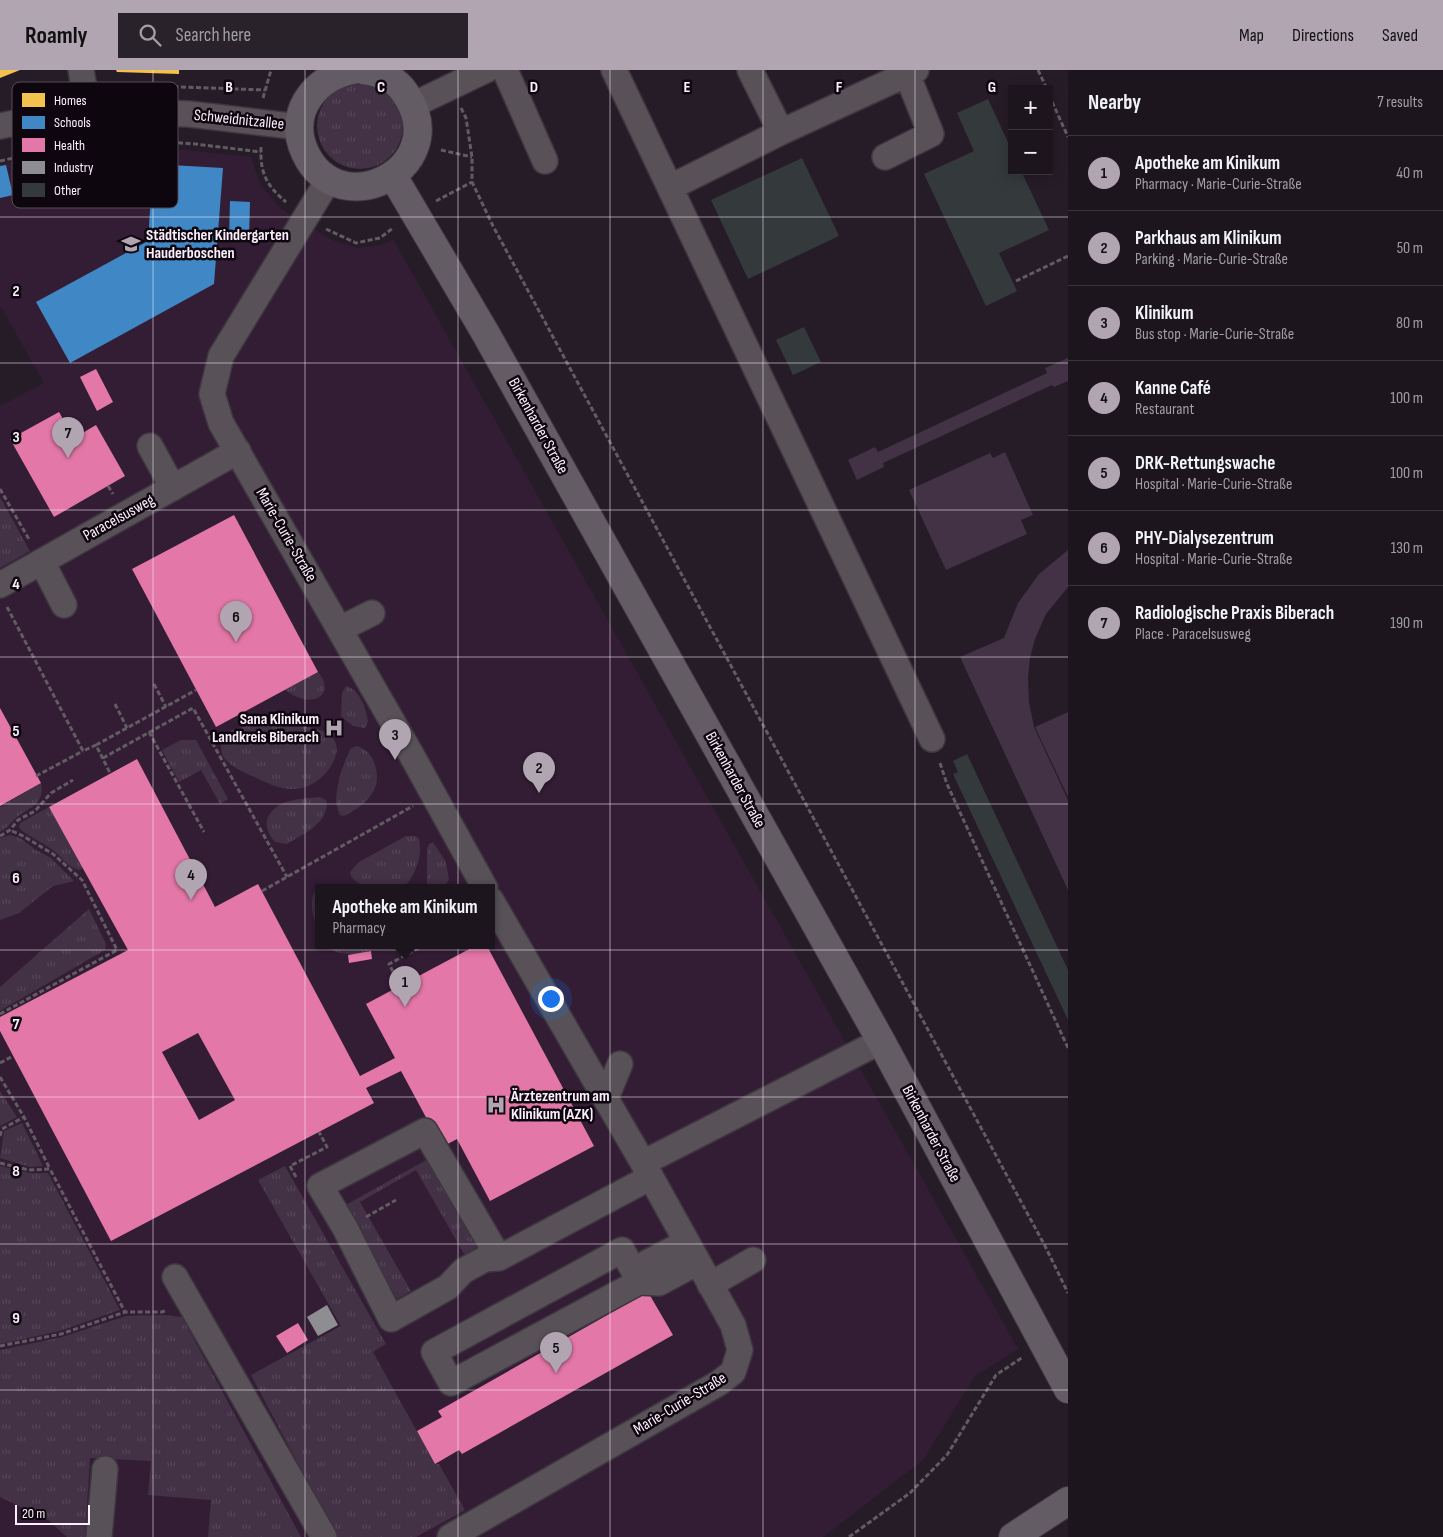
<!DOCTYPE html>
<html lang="en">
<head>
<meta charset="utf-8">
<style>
	:root { --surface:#1c151d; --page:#29222a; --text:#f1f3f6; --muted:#a09fa4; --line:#3a343b; --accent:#b1a5b2 }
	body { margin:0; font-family:"Sofia Sans Condensed",sans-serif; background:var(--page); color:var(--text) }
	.controls { position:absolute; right:15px; top:15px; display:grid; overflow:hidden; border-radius:0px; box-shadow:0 2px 12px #0003 }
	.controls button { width:45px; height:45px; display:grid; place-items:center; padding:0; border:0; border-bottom:1px solid var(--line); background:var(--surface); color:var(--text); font:25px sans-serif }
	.scale { position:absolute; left:15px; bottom:12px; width:75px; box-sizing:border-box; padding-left:5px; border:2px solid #fceffd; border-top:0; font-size:14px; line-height:18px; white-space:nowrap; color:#fceffd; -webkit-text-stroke:4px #0e060e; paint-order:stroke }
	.you { position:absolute; left:550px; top:928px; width:18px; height:18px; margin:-12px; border:4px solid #fff; border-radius:50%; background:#1a73e8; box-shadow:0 0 0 8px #1a73e833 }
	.badge { display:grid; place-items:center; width:32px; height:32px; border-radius:50%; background:var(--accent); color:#111; font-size:16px; font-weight:700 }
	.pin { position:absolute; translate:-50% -41px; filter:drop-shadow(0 1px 2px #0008) }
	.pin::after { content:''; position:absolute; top:26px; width:18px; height:15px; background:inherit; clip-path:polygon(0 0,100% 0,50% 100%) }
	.popup { position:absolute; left:315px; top:814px; width:180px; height:65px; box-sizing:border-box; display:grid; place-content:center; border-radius:0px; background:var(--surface); filter:drop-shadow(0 1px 4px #0005); font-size:16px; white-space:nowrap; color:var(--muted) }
	.popup b { font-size:19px; color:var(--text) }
	.popup::after { content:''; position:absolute; left:50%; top:100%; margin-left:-10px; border:10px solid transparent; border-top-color:var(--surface) }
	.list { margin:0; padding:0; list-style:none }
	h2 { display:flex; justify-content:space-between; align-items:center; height:65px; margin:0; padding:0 20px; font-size:21px }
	h2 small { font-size:16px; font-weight:400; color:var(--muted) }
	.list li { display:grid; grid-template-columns:32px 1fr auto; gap:15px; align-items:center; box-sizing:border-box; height:75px; padding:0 20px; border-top:1px solid var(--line) }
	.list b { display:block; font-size:19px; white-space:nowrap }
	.list p { margin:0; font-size:16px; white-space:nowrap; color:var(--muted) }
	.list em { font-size:16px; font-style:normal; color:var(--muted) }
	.icon { flex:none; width:28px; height:28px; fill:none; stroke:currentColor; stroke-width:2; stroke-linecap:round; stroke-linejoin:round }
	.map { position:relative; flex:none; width:1068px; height:1467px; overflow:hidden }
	header { display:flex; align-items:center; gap:30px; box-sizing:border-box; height:70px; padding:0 25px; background:var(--accent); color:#111 }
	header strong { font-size:24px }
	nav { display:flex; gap:28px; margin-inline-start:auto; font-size:18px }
	.search { width:350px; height:45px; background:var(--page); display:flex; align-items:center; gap:12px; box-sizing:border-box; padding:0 18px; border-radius:0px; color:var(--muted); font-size:19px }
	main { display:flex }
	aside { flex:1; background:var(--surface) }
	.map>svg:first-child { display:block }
</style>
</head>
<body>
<header>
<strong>Roamly</strong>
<div class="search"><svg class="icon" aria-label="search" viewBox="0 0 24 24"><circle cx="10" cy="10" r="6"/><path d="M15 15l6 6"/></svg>Search here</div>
<nav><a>Map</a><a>Directions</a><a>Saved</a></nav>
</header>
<main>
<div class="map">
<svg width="1068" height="1467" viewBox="0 0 1068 1467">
	<defs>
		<pattern id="grass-tufts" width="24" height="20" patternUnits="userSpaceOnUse" patternTransform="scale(1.25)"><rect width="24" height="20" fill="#433145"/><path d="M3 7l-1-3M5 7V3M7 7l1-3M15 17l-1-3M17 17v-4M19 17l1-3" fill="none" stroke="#564558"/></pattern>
	</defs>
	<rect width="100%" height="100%" fill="#261c27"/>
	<path fill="#331d35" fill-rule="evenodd" d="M140,75L251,87L260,114L281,139L332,170L357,178L382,175L393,169L1018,1279L975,1306L923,1390L823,1467H0V498L30,480L0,427V336L44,313L0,235V94L65,81ZM319,818H491V876H319Z"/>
	<path fill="url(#grass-tufts)" d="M317 56a43 43 0 1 1 86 0a43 43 0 1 1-86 0Z
		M0,427L30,481L0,498Z
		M318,602C333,619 321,635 300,628C295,627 290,623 285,620Z
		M346,616C360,620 366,638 368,651L365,658L353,656L341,646L342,623Z
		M273,655C293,655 347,654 335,688C328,706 310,720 291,719C279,719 265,712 255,707C244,703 233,698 225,689C219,682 220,667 228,662C241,655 259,655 273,655Z
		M181,670H196L228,729L220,734L201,700L179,712L162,680Z
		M357,676C366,679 372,685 375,695C383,721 365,735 344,746L340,745C330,728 343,693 351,678Z
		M41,713C46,735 27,738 15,749C10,754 7,758 0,762V737Z
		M320,727L326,730L327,737L322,749L312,759L287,774L275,772C269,765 264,756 268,747C278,728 302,729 320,727Z
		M49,737L83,798L79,800C67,797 62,787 54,781C44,773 32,768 22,761L19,757L20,753Z
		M10,765L20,768L36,780L51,788L74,811L53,816L19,843L0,850V768Z
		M406,766H416L419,769C423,786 415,807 403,818C389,818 352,820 350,802L359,792Z
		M433,772L446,792L449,810L443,818H429L427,815V779L429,774Z
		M325,814L354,818H319V865C314,848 303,822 325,814Z
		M89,839L106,874L105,880L0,941V917Z
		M325,876H377C363,887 340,887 325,876Z
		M0,1021L17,1047L0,1056Z
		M22,1053L43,1096L30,1097L0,1088L4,1061Z
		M428,1089L481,1181L467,1189L416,1100L360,1132L411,1221L397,1229L344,1136Z
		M0,1096L30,1103H48L120,1240L60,1261L0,1274Z
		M285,1096L386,1274L373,1282L435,1394H439L465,1440L416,1467H337L251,1305L341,1256L258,1110Z
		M164,1245L182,1247L301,1467H208L211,1430L148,1425L151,1391L90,1388L85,1467H67L48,1450L0,1427V1280L62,1267L126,1246Z"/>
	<path fill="#433145" d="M1068,288V311L1054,317L1052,315L883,393L884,397L857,410L848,390L875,377L878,382L1047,303L1045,298Z
		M1005,382L1033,445L1021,450L1027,464L946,500L909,420L990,383L993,388Z
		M1068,480V517L1046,544L1035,569L1030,588L1028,608L1029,632L1034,657L1068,730V820L960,587L1004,568L1018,533L1039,504Z
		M1068,642V727L1035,657Z"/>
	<path fill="#f2c14e" d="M0,0H20L0,8Z
		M116,0H179V4L117,2Z"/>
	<path fill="#3f88c5" d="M153,94L223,98L214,214L70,293L36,232L148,171Z
		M6,95L13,125L0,128V96Z
		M230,131L250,132L249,169L229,168Z"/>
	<path fill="#e377a8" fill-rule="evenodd" d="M96,299L113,332L97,341L80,307Z
		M59,342L74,368L96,355L125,406L54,447L10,369Z
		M234,445L318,602L216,657L132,499Z
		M0,638L41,713L0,736Z
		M137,689L215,837L258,814L360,1006L395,988L366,934L475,876H487L594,1076L490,1131L457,1069L442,1077L401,1001L366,1018L374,1033L111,1171L0,961V947L128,880L49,737ZM198,963L235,1030L199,1050L162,982Z
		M371,881L372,889L349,893L348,885Z
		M648,1222L673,1265L462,1384L459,1380L435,1394L417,1361L442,1347L438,1341Z
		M298,1253L308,1270L287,1283L276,1266Z"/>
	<path fill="#8d8d92" d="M327,1235L338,1255L318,1266L307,1247Z"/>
	<path fill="#34393c" d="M988,29L1012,81V101H1021L1049,160L999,183L1017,221L986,236L924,104L974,81L957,43Z
		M802,88L839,166L748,209L711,130Z
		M804,257L821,292L793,305L776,270Z
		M967,684L1068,900V950L953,704L958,702L953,691Z"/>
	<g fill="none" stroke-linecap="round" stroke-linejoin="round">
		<g stroke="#3f3640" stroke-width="28">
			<path id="minor" d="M81,0L88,41
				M505,0L545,91
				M614,0L932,669
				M750,0L781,62L916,0
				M413,35L486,0
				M0,56L59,44L88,41L189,44L299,57
				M885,87L931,64L907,4
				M329,109L221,286L212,324L221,353L411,684L485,818
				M671,117L781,62
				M150,376L173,418
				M42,492L64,535
				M0,515L238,381
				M340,559L372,543
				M606,1028L620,994
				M643,1093L881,971
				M687,1172L633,1200L622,1180L434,1282L451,1313L639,1212L659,1213L698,1192
				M499,1188L425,1061L320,1116L345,1158L391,1249L448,1217L463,1201L485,1189L499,1188L651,1107
				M175,1207L324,1467
				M710,1215L753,1190
				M99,1467L105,1399
				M450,1467L719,1313L733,1302L740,1280L733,1255L643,1093L491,830"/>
		</g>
		<g stroke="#3f3640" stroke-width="30">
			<path id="major" d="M352,0C318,7 290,38 302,75C332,160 454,100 407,26C398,10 381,2 363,0
				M393,106L486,264L881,971L1068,1319
				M1013,1467L1068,1431"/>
		</g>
		<path stroke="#625b62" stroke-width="3" stroke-dasharray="5 2.5" stroke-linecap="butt" d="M1038,0L1047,19
			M151,16L265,20
			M1049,25L1068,67
			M263,28L271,0
			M461,38L466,48L472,87V112L493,156L1045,1176L1068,1223
			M261,77C260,103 266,115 286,132
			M441,80L472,87
			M0,91L64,77L140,70L195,74L261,82
			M436,131L472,112
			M326,159L356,173L380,168L393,158
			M1016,211L1068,186
			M108,416L113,424
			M0,419L30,471
			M7,537L83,681L96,675L110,703
			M154,614L166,637
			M115,634L127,658
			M149,662L204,762
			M96,675L196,620
			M103,688L193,638L287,807
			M940,693L947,714L1068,978
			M36,706L83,681
			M0,766L10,760L18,750L35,741L51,723L73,710
			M262,821L413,736
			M400,915L389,894L423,876
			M0,944L117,880L82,810L53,784L23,766L10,760
			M0,993L13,986
			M0,1007L24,1047L50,1099
			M0,1066L2,1059L24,1047
			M0,1093L29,1100L50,1099L125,1242
			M296,1107L290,1096L327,1077L319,1062
			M366,1147L396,1130
			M0,1276L61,1264L125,1242H162L167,1240
			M849,1467L910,1423L947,1385L996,1305L1023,1287"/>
		<use href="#minor" stroke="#585258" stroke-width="25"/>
		<use href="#major" stroke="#635c64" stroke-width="28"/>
	</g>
	<path fill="none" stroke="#fceffd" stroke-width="1" stroke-opacity="0.55" d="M153,0V1467M305,0V1467M458,0V1467M610,0V1467M763,0V1467M915,0V1467M0,147H1068M0,293H1068M0,440H1068M0,587H1068M0,734H1068M0,880H1068M0,1027H1068M0,1174H1068M0,1320H1068"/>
	<defs>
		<g id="school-bare" transform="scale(1.5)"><path d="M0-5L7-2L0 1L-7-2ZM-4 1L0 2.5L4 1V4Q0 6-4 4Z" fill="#b1a5b2" stroke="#0e060e" stroke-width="2.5" paint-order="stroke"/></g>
		<g id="hospital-bare" transform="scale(1.5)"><path d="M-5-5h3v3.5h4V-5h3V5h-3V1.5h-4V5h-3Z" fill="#b1a5b2" stroke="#0e060e" stroke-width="2.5" paint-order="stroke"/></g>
	</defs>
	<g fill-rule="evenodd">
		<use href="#school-bare" x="131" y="174"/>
		<use href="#hospital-bare" x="334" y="658"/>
		<use href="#hospital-bare" x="496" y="1035"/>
	</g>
	<g text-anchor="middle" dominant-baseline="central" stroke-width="5" stroke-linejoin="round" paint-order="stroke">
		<g font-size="16" fill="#fceffd" stroke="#0e060e">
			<text transform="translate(239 50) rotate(6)">Schweidnitzallee</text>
			<text transform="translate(538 356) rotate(61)">Birkenharder Straße</text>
			<text transform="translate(119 448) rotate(-29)">Paracelsusweg</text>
			<text transform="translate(286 465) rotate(60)">Marie-Curie-Straße</text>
			<text transform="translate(735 710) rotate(61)">Birkenharder Straße</text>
			<text transform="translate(931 1064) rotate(62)">Birkenharder Straße</text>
			<text transform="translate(680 1334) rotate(-31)">Marie-Curie-Straße</text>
		</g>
		<g font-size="16" font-weight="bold" fill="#fceffd" stroke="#0e060e" text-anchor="start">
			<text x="146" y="165">Städtischer Kindergarten<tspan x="146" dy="18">Hauderboschen</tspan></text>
			<text x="319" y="649" text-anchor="end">Sana Klinikum<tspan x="319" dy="18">Landkreis Biberach</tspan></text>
			<text x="511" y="1026">Ärztezentrum am<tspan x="511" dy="18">Klinikum (AZK)</tspan></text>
		</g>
	</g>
	<rect x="12" y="12" width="166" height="126" rx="8" fill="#0e060e" stroke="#554c56" stroke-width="1"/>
	<rect x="22" y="23" width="23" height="14" fill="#f2c14e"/>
	<rect x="22" y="46" width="23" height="13" fill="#3f88c5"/>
	<rect x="22" y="68" width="23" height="14" fill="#e377a8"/>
	<rect x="22" y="91" width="23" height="13" fill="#8d8d92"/>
	<rect x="22" y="113" width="23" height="14" fill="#34393c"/>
	<g font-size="14" fill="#fceffd">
		<text x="54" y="35">Homes</text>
		<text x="54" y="57">Schools</text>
		<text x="54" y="80">Health</text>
		<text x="54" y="102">Industry</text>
		<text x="54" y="125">Other</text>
	</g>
	<g font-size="16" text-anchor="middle" font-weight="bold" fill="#fceffd" stroke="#0e060e" stroke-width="5" stroke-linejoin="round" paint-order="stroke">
		<text x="229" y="22">B</text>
		<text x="381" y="22">C</text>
		<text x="534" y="22">D</text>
		<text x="687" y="22">E</text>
		<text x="839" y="22">F</text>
		<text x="992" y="22">G</text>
		<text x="16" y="226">2</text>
		<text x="16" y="372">3</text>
		<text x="16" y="519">4</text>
		<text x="16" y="666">5</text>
		<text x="16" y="813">6</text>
		<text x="16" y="959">7</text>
		<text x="16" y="1106">8</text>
		<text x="16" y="1253">9</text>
	</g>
</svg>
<div class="controls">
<button>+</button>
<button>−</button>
</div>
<div class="scale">20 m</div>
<div class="you"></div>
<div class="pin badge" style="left:405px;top:937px">1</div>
<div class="popup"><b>Apotheke am Kinikum</b>Pharmacy</div>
<div class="pin badge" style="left:539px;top:723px">2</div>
<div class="pin badge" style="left:395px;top:690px">3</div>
<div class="pin badge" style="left:191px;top:830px">4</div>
<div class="pin badge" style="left:556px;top:1303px">5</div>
<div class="pin badge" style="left:236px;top:572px">6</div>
<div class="pin badge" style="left:68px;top:388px">7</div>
</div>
<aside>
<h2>Nearby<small>7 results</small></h2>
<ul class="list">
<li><span class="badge">1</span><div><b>Apotheke am Kinikum</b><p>Pharmacy · Marie-Curie-Straße</p></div><em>40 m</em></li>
<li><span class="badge">2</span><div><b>Parkhaus am Klinikum</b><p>Parking · Marie-Curie-Straße</p></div><em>50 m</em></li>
<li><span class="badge">3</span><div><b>Klinikum</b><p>Bus stop · Marie-Curie-Straße</p></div><em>80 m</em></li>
<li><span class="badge">4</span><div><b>Kanne Café</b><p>Restaurant</p></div><em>100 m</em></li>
<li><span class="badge">5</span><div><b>DRK-Rettungswache</b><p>Hospital · Marie-Curie-Straße</p></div><em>100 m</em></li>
<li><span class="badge">6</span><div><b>PHY-Dialysezentrum</b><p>Hospital · Marie-Curie-Straße</p></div><em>130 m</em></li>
<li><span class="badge">7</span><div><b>Radiologische Praxis Biberach</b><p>Place · Paracelsusweg</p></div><em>190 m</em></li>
</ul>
</aside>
</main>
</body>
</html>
